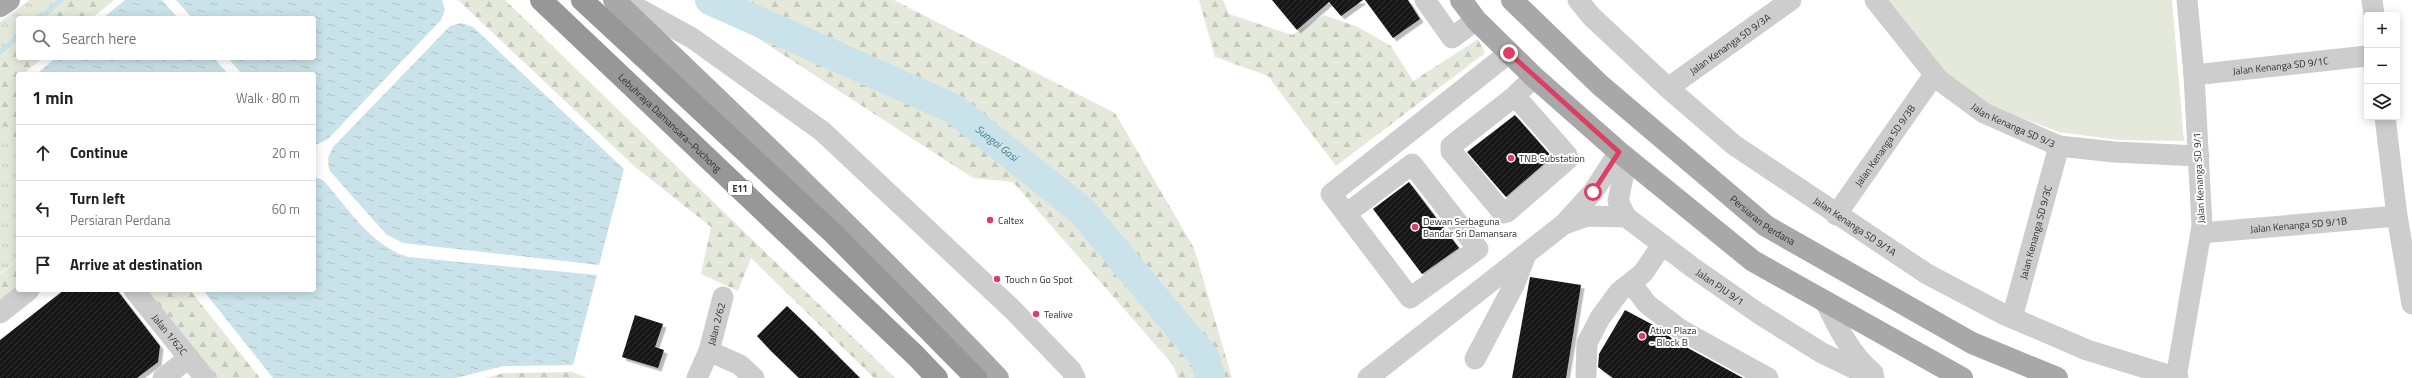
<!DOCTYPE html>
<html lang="en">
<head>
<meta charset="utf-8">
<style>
	:root { --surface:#fff; --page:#f6f6f6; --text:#222; --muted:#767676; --line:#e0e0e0 }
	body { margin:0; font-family:"Titillium Web",sans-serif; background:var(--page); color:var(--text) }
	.controls { position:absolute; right:12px; top:12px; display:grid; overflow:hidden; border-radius:4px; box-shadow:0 2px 10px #0003 }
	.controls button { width:36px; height:36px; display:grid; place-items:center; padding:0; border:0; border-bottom:1px solid var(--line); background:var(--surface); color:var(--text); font:20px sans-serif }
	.stop { position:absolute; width:12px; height:12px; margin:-9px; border:3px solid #dc3e64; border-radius:50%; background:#fff }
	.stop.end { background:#dc3e64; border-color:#fff; box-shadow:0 1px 4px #0008 }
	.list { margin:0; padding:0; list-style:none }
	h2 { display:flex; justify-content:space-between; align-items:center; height:52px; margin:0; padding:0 16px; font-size:17px }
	h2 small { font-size:13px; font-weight:400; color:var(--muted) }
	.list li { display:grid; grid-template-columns:26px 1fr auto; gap:12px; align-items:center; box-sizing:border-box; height:56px; padding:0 16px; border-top:1px solid var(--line) }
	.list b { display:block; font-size:15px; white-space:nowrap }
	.list p { margin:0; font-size:13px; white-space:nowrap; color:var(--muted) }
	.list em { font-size:13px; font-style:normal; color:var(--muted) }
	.icon { flex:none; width:22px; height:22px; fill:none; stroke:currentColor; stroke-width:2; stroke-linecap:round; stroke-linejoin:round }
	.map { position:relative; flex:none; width:2412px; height:378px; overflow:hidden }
	.search { position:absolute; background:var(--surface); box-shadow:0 2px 10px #0003; left:16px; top:16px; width:300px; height:44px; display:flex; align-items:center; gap:10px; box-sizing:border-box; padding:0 14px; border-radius:4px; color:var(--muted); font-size:15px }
	.panel { position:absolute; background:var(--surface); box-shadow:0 2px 10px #0003; left:16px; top:72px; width:300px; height:220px; border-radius:4px }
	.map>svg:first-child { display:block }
</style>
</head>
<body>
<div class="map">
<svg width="2412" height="378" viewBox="0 0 2412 378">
	<defs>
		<pattern id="grass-tufts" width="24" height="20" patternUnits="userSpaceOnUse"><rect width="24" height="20" fill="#e5e9dc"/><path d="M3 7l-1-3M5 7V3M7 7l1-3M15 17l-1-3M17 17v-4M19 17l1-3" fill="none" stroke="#c5c8bd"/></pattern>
		<pattern id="forest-firs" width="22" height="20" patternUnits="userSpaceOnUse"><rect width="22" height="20" fill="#e5e9dc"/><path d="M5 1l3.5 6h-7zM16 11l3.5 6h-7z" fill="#c5c8bd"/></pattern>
		<pattern id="water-ripples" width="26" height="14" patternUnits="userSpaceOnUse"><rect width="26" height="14" fill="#cae2e9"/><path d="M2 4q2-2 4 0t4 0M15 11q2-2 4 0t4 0" fill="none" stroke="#aec2c8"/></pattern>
		<pattern id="building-hatch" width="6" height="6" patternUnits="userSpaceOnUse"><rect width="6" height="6" fill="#171717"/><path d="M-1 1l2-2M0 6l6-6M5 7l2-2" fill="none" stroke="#303030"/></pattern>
		<filter id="shadow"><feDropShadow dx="3.5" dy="3.5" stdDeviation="0" flood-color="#0004"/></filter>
	</defs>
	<rect width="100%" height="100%" fill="#fff"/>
	<path fill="url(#grass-tufts)" d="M29,0H69L46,18H18V41L0,56V22Z
		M2,123L18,143V259L0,273V125Z"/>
	<path fill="url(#forest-firs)" d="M69,0H114L92,18H46Z
		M458,0H505L895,378H874L751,258L738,291L701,274L711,227L634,166Z
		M699,0H894L1115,113L1194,248L1232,378H1178L1173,365L1013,182L973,178Z
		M1199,0H1223L1229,14L1292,35L1324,15L1358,27L1391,46L1413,81L1478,39L1485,53L1336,166L1268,76L1215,57Z
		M18,41V58H43L23,74H18V143L2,123L0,125V56Z
		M18,259V290L0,312V274Z
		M139,290H190L260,378H207Z
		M572,372L588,378H485L504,373Z"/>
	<path fill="#e5e9dc" d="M1887,0H2172L2184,141L2118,140L2059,132L1988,105L1940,69Z"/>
	<path fill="url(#water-ripples)" d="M125,0H162L178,18H103Z
		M176,0H442L445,10L441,20L328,139L316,145L314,74H242L228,58H314V18H192Z
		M461,23L473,27L624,169L599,265L403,243L386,234L329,170L328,158L333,147L450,26Z
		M55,58H214L228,74H37Z
		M314,177L323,180C348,208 371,246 408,257L597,275L573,365L503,366L456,378H273L203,290H314Z"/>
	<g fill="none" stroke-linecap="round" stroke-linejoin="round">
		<path stroke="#cae2e9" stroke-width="5" d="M41,18L61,0
			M0,52L18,37"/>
		<path stroke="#cae2e9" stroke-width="30" id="s1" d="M710,0L954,109L1082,211L1205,358L1210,378"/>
	</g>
	<path fill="url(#building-hatch)" filter="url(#shadow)" d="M1272,0H1363L1341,16L1329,2L1297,30Z
		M1365,0H1408L1420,19L1393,38Z
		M1515,115L1552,157L1506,197L1467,152Z
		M1409,182L1459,248L1422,274L1373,209Z
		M1530,277L1581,285L1566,378H1512Z
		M64,290H117L160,346L158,362L137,378H0V340Z
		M787,306L812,330L860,378H799L771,351L757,336Z
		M1625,310L1657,327L1675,341L1743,378H1613L1598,367L1599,354Z
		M635,315L663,324L655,347L664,350L658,368L622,357Z"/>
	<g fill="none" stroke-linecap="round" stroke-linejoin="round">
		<g stroke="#cdcdcd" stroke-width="21">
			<path d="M623,0L692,38L822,131L1012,309L1071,370L1075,378"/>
			<path d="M1425,0L1452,38L1476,20"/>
			<path id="s2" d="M1578,0L1591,16L1668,88L1734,145L1927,274L2003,314L2087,350L2178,378"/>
			<path id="s3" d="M1875,0L1939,80L1984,113L2059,146L2114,152L2199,156"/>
			<path d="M2372,0L2374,15"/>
			<path id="s4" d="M2194,75L2367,56"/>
			<path id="s5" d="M1668,88L1791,0"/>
			<path d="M1515,96L1567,155L1568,159L1507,212L1503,213L1451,151V146L1515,96L1534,77"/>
			<path d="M2385,117L2397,216L2412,304"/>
			<path id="s6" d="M1627,158L1618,201L1626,217L1692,267L1758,313L1822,353L1874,378"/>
			<path d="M1346,214L1412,164L1478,249L1410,298L1331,194L1509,53"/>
			<path id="s7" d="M1836,215L1934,75"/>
			<path d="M1564,224L1587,216L1626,217"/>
			<path id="s8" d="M2201,233L2397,216"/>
			<path d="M1631,283L1647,304L1681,330L1768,378"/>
			<path id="s9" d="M134,290L205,378"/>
			<path d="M1825,301C1837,326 1851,355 1873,373"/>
			<path d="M0,313L29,290"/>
			<path id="s10" d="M2012,318L2059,146"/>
			<path id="s11" d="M709,351L723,297"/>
			<path d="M1475,359L1515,283L1526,254"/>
			<path d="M1586,375L1587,343L1600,318L1619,292L1643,273L1662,245"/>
			<path d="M163,378L189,358"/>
			<path d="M697,378L709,351L740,365L754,378"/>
			<path d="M1368,378L1564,224L1593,192L1619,152"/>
			<path d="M2176,378L2202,226L2194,75L2187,0"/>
		</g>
		<g stroke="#a8a8a8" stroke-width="22">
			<path d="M614,0C744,124 874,248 998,378"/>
			<path d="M1461,0L1476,20L1534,77L1619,152L1753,261L1962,378"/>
			<path id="s12" d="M1512,0L1600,85L1766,226L1972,343L2057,378"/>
			<path d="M0,6L9,0"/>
		</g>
		<g stroke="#979797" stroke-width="22">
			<path id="s13" d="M541,0L916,356L937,378"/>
			<path d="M582,0L834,234L976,378"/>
		</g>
	</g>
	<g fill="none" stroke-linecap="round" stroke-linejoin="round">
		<path stroke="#dc3e64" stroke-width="5" d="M1509,53L1619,152L1593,192"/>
	</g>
	<g fill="#dc3e64" stroke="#fff" stroke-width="1.5">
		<circle cx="1511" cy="158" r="4"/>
		<circle cx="990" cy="220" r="4"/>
		<circle cx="1415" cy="227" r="4"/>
		<circle cx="997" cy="279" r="4"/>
		<circle cx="1036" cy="314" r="4"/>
		<circle cx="1642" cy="336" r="4"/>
	</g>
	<g text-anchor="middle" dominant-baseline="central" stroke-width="4" stroke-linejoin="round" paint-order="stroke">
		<rect fill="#fff" stroke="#6e6e6e" stroke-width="1" x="728" y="181" width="24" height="14" rx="3"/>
		<g font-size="9" font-weight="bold" fill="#303030">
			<text x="740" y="188">E11</text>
		</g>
		<g font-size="10" fill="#303030" stroke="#fff">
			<text stroke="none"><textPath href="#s5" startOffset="76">Jalan Kenanga SD 9/3A</textPath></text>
			<text stroke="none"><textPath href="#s4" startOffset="87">Jalan Kenanga SD 9/1C</textPath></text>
			<text stroke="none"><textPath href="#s13" startOffset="178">Lebuhraya Damansara–Puchong</textPath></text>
			<text stroke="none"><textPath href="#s3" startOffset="190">Jalan Kenanga SD 9/3</textPath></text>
			<text stroke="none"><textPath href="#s7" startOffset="85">Jalan Kenanga SD 9/3B</textPath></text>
			<text transform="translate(2199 178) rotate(-93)">Jalan Kenanga SD 9/1</text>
			<text stroke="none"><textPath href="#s12" startOffset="334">Persiaran Perdana</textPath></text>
			<text stroke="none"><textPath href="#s8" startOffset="98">Jalan Kenanga SD 9/1B</textPath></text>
			<text stroke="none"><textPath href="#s2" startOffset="359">Jalan Kenanga SD 9/1A</textPath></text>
			<text stroke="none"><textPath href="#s10" startOffset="89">Jalan Kenanga SD 9/3C</textPath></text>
			<text stroke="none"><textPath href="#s6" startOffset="179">Jalan PJU 9/1</textPath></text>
			<text stroke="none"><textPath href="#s11" startOffset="28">Jalan 2/62</textPath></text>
			<text stroke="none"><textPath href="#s9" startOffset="57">Jalan 1/62C</textPath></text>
		</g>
		<g font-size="10" fill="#303030" stroke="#fff" text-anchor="start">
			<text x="1519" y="158">TNB Substation</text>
			<text x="998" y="220">Caltex</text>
			<text x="1423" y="221">Dewan Serbaguna<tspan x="1423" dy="12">Bandar Sri Damansara</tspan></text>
			<text x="1005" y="279">Touch n Go Spot</text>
			<text x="1044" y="314">Tealive</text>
			<text x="1650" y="330">Ativo Plaza<tspan x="1650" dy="12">- Block B</tspan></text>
		</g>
		<g font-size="11" font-style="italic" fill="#427e8f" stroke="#fff">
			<text stroke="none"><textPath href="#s1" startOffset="322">Sungai Gasi</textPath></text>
		</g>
	</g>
</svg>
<div class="controls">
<button>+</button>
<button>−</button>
<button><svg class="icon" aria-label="layers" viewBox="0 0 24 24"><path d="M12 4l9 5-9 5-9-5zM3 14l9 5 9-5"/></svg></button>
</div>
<div class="stop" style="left:1593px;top:192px"></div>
<div class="stop end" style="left:1509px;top:53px"></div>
<div class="search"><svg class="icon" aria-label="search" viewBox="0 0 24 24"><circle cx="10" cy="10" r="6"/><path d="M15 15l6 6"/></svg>Search here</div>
<section class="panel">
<h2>1 min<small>Walk · 80 m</small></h2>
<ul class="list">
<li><svg class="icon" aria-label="ahead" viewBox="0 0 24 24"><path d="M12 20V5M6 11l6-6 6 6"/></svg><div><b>Continue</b></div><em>20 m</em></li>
<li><svg class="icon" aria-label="left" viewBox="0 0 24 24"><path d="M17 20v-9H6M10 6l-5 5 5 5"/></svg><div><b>Turn left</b><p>Persiaran Perdana</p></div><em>60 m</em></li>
<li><svg class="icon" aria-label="arrive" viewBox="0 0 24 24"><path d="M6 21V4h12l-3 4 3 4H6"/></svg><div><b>Arrive at destination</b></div></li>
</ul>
</section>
</div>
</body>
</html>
